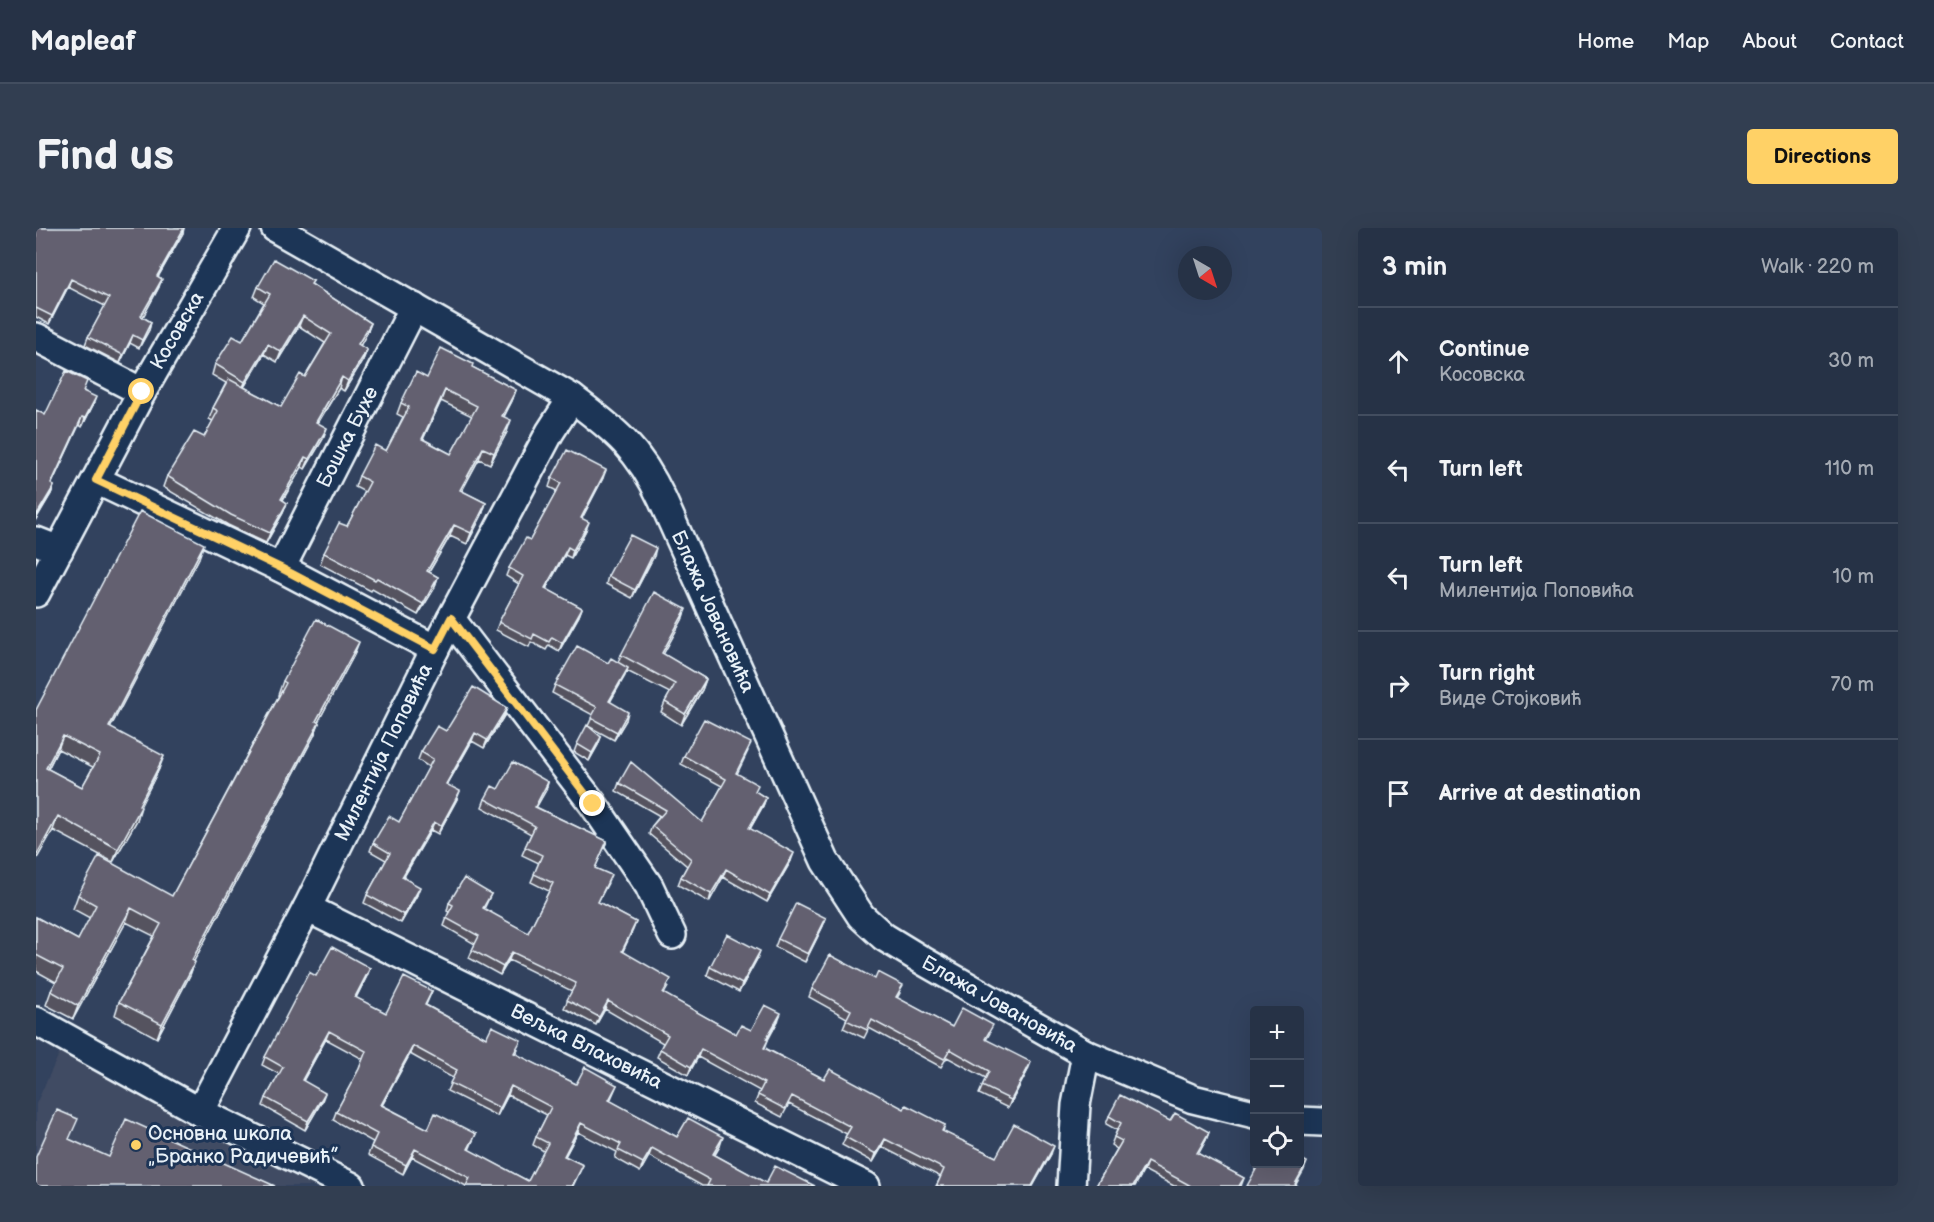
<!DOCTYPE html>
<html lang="en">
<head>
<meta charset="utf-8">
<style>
	:root { --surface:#263246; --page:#323e51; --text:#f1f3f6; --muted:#a4aab3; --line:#424d5f; --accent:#ffd166 }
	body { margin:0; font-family:"Balsamiq Sans",sans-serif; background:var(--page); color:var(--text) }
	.controls { position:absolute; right:18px; bottom:18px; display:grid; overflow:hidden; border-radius:6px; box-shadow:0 6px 24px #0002 }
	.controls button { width:54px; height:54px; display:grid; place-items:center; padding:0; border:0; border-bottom:2px solid var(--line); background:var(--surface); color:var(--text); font:30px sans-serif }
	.compass { position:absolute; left:1142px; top:18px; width:54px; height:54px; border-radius:50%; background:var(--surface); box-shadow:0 6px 24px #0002; rotate:141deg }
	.stop { position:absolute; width:18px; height:18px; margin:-14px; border:4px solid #ffd166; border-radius:50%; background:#fff }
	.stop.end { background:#ffd166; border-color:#fff; box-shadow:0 2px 6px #0008 }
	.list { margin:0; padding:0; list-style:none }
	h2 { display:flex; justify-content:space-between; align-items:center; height:78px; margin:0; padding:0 24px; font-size:26px }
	h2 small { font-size:20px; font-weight:400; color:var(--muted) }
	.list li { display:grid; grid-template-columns:39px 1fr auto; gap:18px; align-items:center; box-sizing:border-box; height:108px; padding:0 24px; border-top:2px solid var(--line) }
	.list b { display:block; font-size:22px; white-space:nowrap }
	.list p { margin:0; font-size:20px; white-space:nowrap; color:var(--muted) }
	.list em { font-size:20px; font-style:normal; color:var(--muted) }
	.icon { flex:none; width:33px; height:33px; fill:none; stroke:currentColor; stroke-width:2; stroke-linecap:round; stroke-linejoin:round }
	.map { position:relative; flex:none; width:1286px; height:958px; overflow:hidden; border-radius:6px }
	header { display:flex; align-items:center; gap:36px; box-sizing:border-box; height:84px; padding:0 30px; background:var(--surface); border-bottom:2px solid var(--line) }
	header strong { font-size:28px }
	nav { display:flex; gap:33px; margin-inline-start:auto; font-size:21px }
	.intro { display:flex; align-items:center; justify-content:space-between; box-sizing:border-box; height:144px; padding:0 36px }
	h1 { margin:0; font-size:42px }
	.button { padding:15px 27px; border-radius:6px; background:var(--accent); color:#111; font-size:21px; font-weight:700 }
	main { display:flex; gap:36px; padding:0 36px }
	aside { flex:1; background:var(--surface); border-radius:6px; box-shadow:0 6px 24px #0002 }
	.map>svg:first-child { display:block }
</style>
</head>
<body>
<header>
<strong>Mapleaf</strong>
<nav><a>Home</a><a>Map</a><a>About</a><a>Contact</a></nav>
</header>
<div class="intro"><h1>Find us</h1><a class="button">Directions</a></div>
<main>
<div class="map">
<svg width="1286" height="958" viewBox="0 0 1286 958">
	<rect width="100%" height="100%" fill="#32425e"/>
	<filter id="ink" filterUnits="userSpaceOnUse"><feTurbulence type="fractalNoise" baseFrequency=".0167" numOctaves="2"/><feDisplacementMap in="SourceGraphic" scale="12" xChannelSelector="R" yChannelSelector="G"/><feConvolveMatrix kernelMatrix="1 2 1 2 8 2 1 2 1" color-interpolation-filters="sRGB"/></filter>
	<g filter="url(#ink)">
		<path fill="#414b63" d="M24,824L278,958H0V876Z"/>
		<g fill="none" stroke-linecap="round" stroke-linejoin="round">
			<g stroke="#e8f1f8" stroke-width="32">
				<g id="minor">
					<path id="s1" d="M239,0L536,170C579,202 603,221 626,271L789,633L825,688L848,709L889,734L1050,826L1157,871L1218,886"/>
					<path d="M0,109L106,164"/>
					<path d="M60,252L245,340L399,421"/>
					<path d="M0,313L23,322"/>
					<path id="s2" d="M245,340L378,79"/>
					<path id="s3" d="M0,365L106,164L201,0"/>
					<path d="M415,391L557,576L613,658L636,707"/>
					<path id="s4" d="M271,680L830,958"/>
					<path d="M0,793L164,884L315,958"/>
					<path id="s5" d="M164,884L271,680L399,421L514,204L536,170"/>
					<path d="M1264,893L1286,894"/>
					<path d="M1035,958L1040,877L1050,826"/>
				</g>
			</g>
			<use href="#minor" stroke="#1d3557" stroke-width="27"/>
		</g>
		<path fill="#55535f" stroke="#e8f1f8" stroke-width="1.5" fill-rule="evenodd" d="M0,0L147,5L122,49L123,59L107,89L115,94L113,102L103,120L94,115L84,135L49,117L52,109L69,78L32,59L13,96L0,89Z
			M277,53L275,56L335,95L331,105L324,118L331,122L327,132L308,163L303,160L282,195L287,211L269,241L266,239L247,272L251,275L247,285L230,315L192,297L127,259L131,248L168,209L177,193L173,191L177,180L190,155L176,147L179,136L206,113L228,75L218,69L222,59ZM263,98L289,115L269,149L245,179L208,159L228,126L241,134Z
			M436,139L480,162L476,173L468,189L471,204L454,236L443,231L426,263L450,275L446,287L431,316L414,308L393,344L402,349L398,361L382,387L336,361L335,363L284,336L288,325L311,298L329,264L319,259L323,248L350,223L367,189L361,186L365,175ZM405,173L436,188L415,226L387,211Z
			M48,163L57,177L46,199L43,197L15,257L18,258L15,266L0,291V182L9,187Z
			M516,250H567L546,290L550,302L535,330L529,327L510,361L546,380L543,388L523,423L513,417L510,422L495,414L493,419L460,402L463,394L483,356L470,348L473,340L494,312L521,263L513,259Z
			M618,328L596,370L570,356L572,348Z
			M163,330L74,500L123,541L104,578L101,592L77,634L17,602L0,632V482ZM22,521L57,539L46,559L12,541Z
			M646,392L627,426L670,451L666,462L645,497L625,484L629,474L634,465L591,443L574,474L590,492L578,512L552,498L557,487L516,465L519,457L572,435L582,434L585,427Z
			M318,427L282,494L283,495L278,508L158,733L154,747L121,810L79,787L83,774L118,708L90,694L37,791L10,777L15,763L20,754L0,743V689L42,712L54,690L37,681L42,667L136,668L243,467H242L247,453Z
			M471,480L468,488L448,520L436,513L411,557L421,571L402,606L395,602L367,650L381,667L365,695L328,675L331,667L350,632L334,623L337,615L363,594L393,539L382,532L385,524L410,503Z
			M565,509L562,517L553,533L538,524L541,516Z
			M712,523L701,546L720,564L730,570L727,578L714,601L755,633L731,674L687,649L673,674L642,657L645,649L651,638L613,606L616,598L624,588L580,563L583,555L666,594L686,558L645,536L648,528Z
			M512,554L510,562L500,579L571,613L559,640L572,655L562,674L600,694L587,723L632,759L628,766L700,806L715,802L742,793L732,812L729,820L788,851L909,897L907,904L960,929L1015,926L997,958H900L905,949L846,919L837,934L806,917L811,906L753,876L746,889L719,875L724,863L662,829L652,847L621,829L627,815L569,781L560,797L528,780L536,763L473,732L464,747L433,730L439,716L408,698L413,684L411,683L413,675L455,666L448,681L492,705L513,663L495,654L503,635L486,627L495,606L446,579L449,571L462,561Z
			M790,690L787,698L769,734L739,719L742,711Z
			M721,731L703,764L671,747L674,739Z
			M334,740L331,748L320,770L350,785L396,763L390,777L450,810L482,821L479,826L540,856L581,857L574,873L641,909L684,918L679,927L730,955L779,958H666L613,928L604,944L579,930L581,924L542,904L529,928L547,937L537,958H430L376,929L367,946L332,927L337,914L297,892L300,884L323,841L327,831L290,811L267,853L286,873L269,902L227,878L230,870L243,846L226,837L229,829L280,748ZM374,826L417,850L411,863L461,888L472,867L511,887L500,909L497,917L508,923L492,953L433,922L440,906L392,901L346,877Z
			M839,751L864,765L861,770L916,799L954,805L950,812L992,842L972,880L943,866L950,850L911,829L905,839L833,800L828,810L807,800L811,790L773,769L776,761Z
			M1073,888L1134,893L1173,904L1170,912L1162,926L1208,950L1205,958H1138L1108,942L1099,958H1060L1081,921L1075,917L1081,902L1070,896Z"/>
		<path fill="#45434e" stroke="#e8f1f8" stroke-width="1.5" d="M148,0L147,5L118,56L121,48Z
			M35,51L32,59L13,96L16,88Z
			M126,51L123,59L103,96L105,88Z
			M267,88L263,98L241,134L245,124Z
			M115,94L113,102L103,120L106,112Z
			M335,95L331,105L319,127L322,116Z
			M97,107L94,115L84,135L87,127Z
			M232,116L228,126L205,164L209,154Z
			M331,122L327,132L308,163L312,153Z
			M306,149L303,160L276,204L280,194Z
			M409,162L405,173L382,222L386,211Z
			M480,162L476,173L462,199L466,188Z
			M60,169L57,177L46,199L49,190Z
			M46,189L43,197L12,264L15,256Z
			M475,192L471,204L454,236L458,225Z
			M291,200L287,211L269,241L273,231Z
			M447,220L443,231L420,273L424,262Z
			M269,229L266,239L241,281L245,271Z
			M570,242L567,250L542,298L545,290Z
			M18,258L15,266L0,291V288Z
			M251,275L247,285L230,315L234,305Z
			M450,275L446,287L431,316L435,305Z
			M553,294L550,302L535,330L537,322Z
			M418,297L414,308L387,354L391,343Z
			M168,316L163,330L68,512L73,499Z
			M532,319L529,327L506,368L509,360Z
			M620,320L618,328L596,370L599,362Z
			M402,349L398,361L382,387L387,376Z
			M546,380L543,388L523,423L526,415Z
			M650,381L646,392L622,436L626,425Z
			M323,414L318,427L275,507L280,493Z
			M592,440L589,448L570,481L573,473Z
			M670,451L666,462L645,497L649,486Z
			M471,480L468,488L448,520L451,512Z
			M592,484L590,492L578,512L581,504Z
			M283,495L278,508L151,746L156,732Z
			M439,505L436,513L407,564L410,556Z
			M27,508L22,521L5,554L10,540Z
			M565,509L562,517L553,533L556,525Z
			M128,528L123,541L98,591L103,577Z
			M512,554L510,562L496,587L499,579Z
			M424,563L421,571L402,606L405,598Z
			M730,570L727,578L710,608L713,600Z
			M105,579L101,592L77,634L82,621Z
			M22,588L17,602L0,632V628Z
			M398,594L395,602L363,657L366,649Z
			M758,625L755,633L731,674L734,667Z
			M690,641L687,649L673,674L675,666Z
			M384,659L381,667L365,695L368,687Z
			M95,680L90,694L37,791L42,778Z
			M790,690L787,698L769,734L772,726Z
			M600,694L597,702L583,731L586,723Z
			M724,723L721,731L703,764L706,756Z
			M476,724L473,732L464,747L467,739Z
			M159,734L154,747L121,810L126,796Z
			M334,740L331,748L316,777L319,769Z
			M572,773L569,781L560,797L563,789Z
			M745,785L742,793L727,819L730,811Z
			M293,803L290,811L263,860L266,852Z
			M377,818L374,826L342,885L345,877Z
			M665,821L662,829L652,847L655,839Z
			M995,834L992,842L972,880L975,872Z
			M475,858L472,867L461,888L464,880Z
			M289,865L286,873L269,902L272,893Z
			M545,895L542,904L525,936L528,928Z
			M1173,904L1170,912L1158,934L1161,925Z
			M687,909L684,918L674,934L677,926Z
			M849,911L846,919L837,934L840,926Z
			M1018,918L1015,926L997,958H996Z
			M616,920L613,928L604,944L607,935Z
			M379,921L376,929L367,946L370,937Z
			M1111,934L1108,942L1099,958H1097Z
			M1271,934L1268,942L1259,958H1258Z"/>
		<path fill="#63606f" stroke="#e8f1f8" stroke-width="1.5" fill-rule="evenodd" d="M0,0H148L121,48L126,51L105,88L115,94L106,112L97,107L87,127L52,109L73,70L35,51L16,88L0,80Z
			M238,31L277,53L275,56L335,95L322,116L331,122L312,153L306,149L280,194L291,200L273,231L269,229L245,271L251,275L234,305L195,287L131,248L158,204L168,209L182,183L177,180L193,151L245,179L264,146L269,149L295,106L267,88L245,124L232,116L209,154L179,136L197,108L206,113L234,66L222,59Z
			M405,120L437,136L436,139L480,162L466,188L475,192L458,225L447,220L424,262L450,275L435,305L418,297L391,343L402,349L387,376L341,350L339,352L288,325L303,295L311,298L334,254L323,248L339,217L350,223L373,179L365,175L380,144L391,150ZM409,162L441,178L415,226L386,211Z
			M30,143L51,153L47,163L60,169L49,190L46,189L15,256L18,258L0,288V182L9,187Z
			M531,222L570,242L545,290L553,294L537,322L532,319L509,360L546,380L526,415L516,409L513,414L498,406L496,411L463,394L487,348L473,340L490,310L494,312L525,255L516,250Z
			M104,283L168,316L73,499L128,528L103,577L105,579L82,621L22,588L0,628V482ZM27,508L64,527L46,559L10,540Z
			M594,307L620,320L599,362L572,348Z
			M618,364L650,381L626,425L670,451L649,486L629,474L639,456L585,427Z
			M280,391L323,414L280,493L283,495L156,732L159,734L126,796L83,774L125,696L95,680L42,778L15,763L27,741L0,727V689L42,712L60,677L42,667L63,628L136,668L250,455L247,453Z
			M541,418L572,435L575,430L592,440L573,473L592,484L581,504L555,490L561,479L519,457Z
			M437,459L471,480L451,512L439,505L410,556L424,563L405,598L398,594L366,649L384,659L368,687L331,667L354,625L337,615L353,588L363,594L397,531L385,524L401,498L410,503Z
			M668,491L715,515L700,545L722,557L719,563L730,570L713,600L758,625L734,667L690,641L675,666L645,649L655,631L616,598L630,582L583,555L595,534L666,594L690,551L648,528Z
			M551,497L565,509L556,525L541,516Z
			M477,534L512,554L499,579L571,613L559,640L575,647L562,674L600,694L586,723L635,751L627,765L700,806L705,797L715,802L729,777L745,785L730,811L732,812L728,820L788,851L794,841L868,881L870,877L909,897L906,903L960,929L978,896L1018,918L996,958H903L901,957L908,941L849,911L840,926L809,909L815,899L756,868L749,881L722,867L728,855L665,821L655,839L624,821L632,807L572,773L563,789L531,772L540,755L476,724L467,739L436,722L443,708L410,690L417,677L413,675L428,650L455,666L447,680L492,705L517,655L498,646L506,627L489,619L499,598L449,571L456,558L462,561Z
			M760,675L790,690L772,726L742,711Z
			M691,706L724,723L706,756L674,739Z
			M296,719L334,740L319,769L350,785L368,749L396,763L389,777L450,810L456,798L485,812L478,825L540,856L549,839L581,857L573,872L641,909L652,890L687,909L677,926L730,955L739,938L779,958H671L674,952L616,920L607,935L582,922L585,916L545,895L528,928L547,937L536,958H430L434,950L379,921L370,937L335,919L341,906L300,884L323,841L330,823L293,803L266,852L289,865L272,893L230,870L247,839L229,829L273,744L280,748ZM377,818L421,842L414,855L464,880L475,858L515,879L500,909L512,915L492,953L432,921L440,906L399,885L392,901L345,877Z
			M794,727L839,751L842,744L867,757L860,769L916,799L926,780L957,797L949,811L995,834L975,872L946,858L953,843L914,821L908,831L836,792L831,802L810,792L815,782L776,761Z
			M1084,867L1134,893L1139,885L1173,904L1161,925L1208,950L1203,958H1155L1111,934L1097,958H1060L1086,913L1078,909L1085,895L1073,888Z
			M21,882L42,891L33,911L73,929L90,891L239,958H0V929Z
			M1263,930L1271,934L1259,956L1262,958H1211L1223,936H1263Z"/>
	</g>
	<g fill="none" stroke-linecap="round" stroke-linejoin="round" filter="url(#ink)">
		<path stroke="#ffd166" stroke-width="8" d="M106,164L60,252L245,340L399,421L415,390L557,576"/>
	</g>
	<circle fill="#ffd166" stroke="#1d3557" stroke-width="2" cx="100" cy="917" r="6"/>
	<g text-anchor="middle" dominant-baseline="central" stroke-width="6" stroke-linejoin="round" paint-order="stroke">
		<g font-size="20" fill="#e8f1f8" stroke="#1d3557">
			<text stroke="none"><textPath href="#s3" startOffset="298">Косовска</textPath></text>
			<text stroke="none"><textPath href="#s2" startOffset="147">Бошка Бухе</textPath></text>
			<text stroke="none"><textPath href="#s1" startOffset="603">Блажа Јовановића</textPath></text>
			<text stroke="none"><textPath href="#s5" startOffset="404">Милентија Поповића</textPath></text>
			<text stroke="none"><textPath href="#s1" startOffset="1107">Блажа Јовановића</textPath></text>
			<text stroke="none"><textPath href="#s4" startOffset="312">Вељка Влаховића</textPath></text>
		</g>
		<g font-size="20" fill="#e8f1f8" stroke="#1d3557" text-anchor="start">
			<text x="112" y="906">Основна школа<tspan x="112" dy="23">„Бранко Радичевић”</tspan></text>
		</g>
	</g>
</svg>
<div class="controls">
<button>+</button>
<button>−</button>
<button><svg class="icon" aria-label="locate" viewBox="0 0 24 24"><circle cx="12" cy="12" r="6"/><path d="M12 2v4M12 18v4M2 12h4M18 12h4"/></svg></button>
</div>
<svg class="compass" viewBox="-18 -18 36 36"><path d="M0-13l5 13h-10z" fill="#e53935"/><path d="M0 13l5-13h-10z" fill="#a4aab3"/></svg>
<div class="stop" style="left:106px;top:164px"></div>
<div class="stop end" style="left:557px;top:576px"></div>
</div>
<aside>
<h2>3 min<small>Walk · 220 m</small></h2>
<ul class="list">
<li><svg class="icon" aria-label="ahead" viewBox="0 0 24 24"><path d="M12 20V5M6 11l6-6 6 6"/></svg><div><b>Continue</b><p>Косовска</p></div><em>30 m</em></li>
<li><svg class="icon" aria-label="left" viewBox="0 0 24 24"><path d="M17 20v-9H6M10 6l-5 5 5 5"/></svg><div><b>Turn left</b></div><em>110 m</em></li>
<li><svg class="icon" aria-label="left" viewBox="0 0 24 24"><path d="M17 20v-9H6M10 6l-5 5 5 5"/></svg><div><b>Turn left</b><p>Милентија Поповића</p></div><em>10 m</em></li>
<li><svg class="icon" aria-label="right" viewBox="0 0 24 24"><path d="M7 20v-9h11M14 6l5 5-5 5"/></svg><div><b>Turn right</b><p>Виде Стојковић</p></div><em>70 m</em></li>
<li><svg class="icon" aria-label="arrive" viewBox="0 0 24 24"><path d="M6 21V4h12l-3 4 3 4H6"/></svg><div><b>Arrive at destination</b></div></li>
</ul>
</aside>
</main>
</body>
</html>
